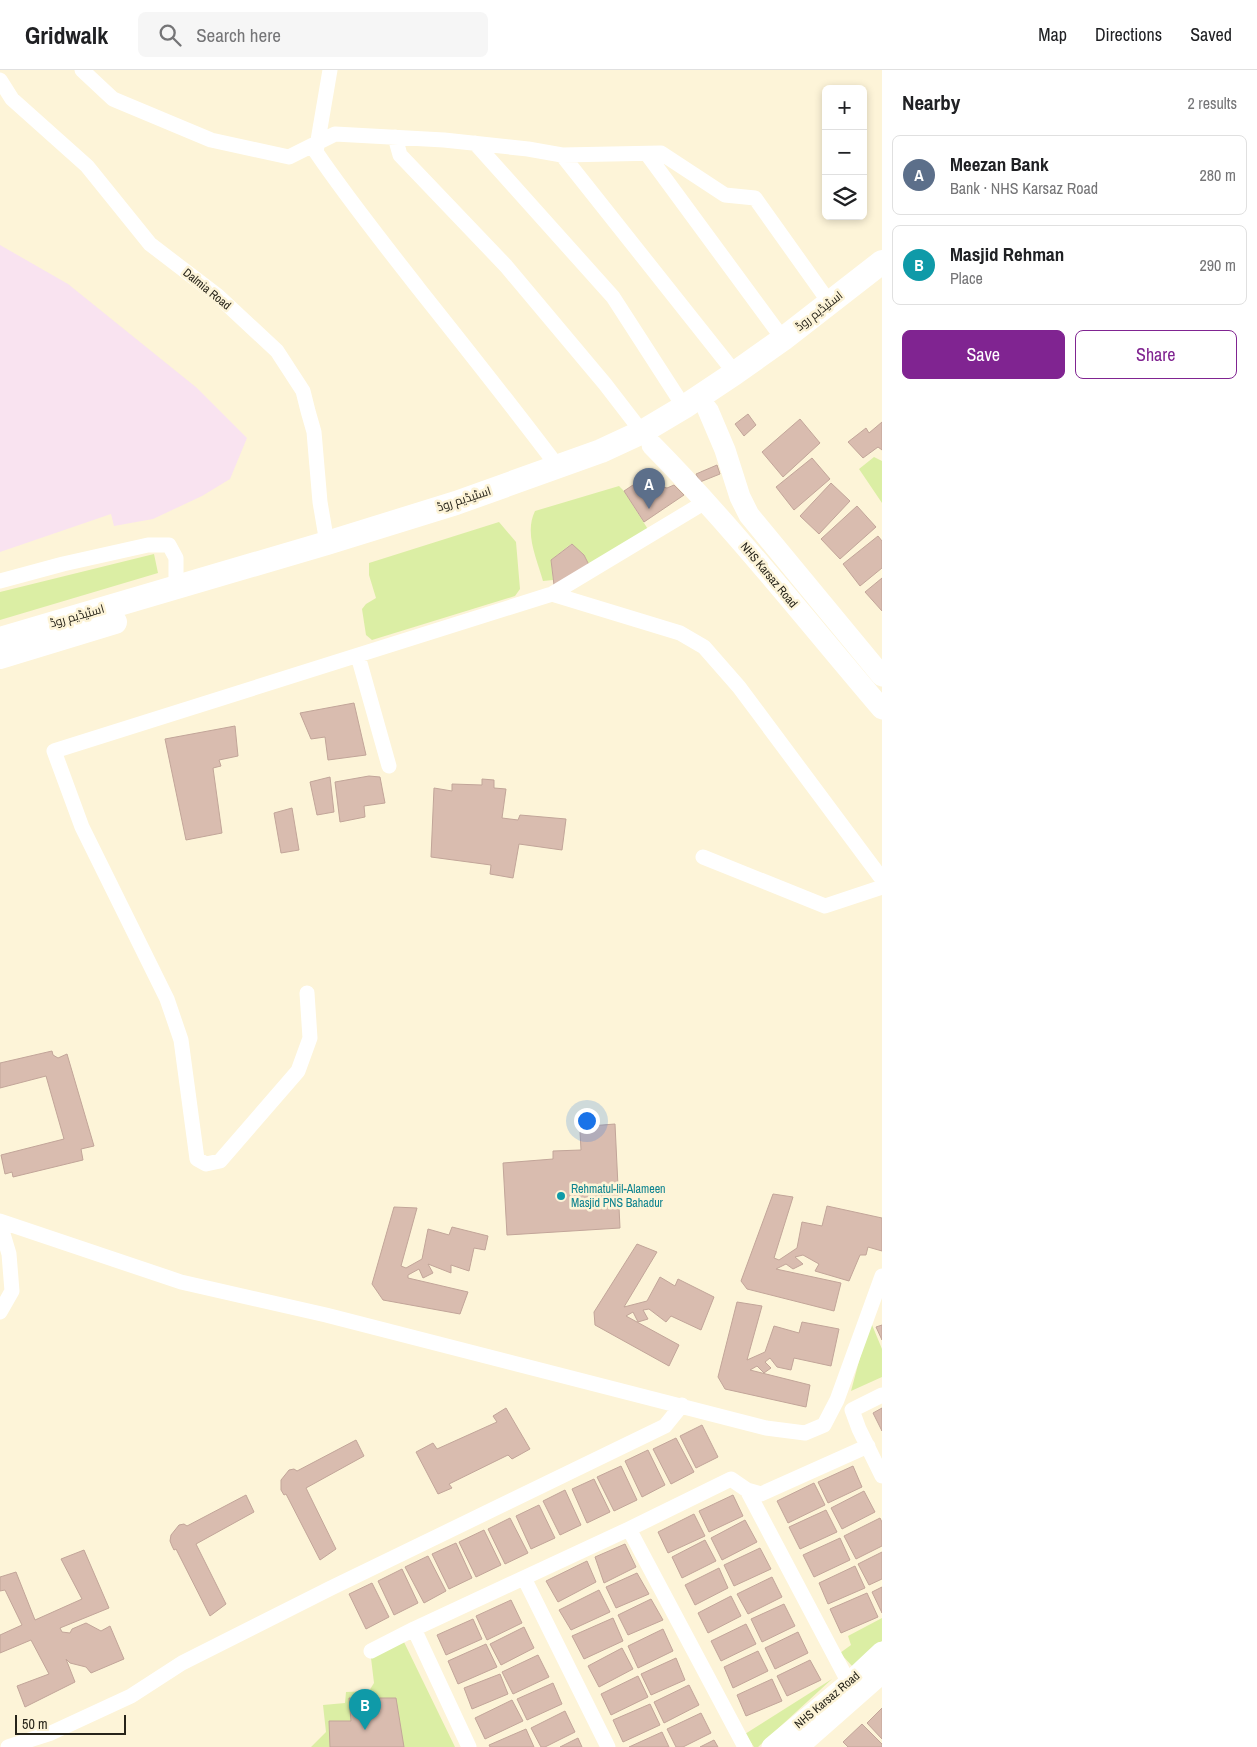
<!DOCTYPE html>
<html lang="en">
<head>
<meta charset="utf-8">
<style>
	:root { --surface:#fff; --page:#f6f6f6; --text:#202124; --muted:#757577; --line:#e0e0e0; --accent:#802491 }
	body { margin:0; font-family:"Archivo Narrow",Cairo,sans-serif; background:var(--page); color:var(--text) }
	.controls { position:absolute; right:15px; top:15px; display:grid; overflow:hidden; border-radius:8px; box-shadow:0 2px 8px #0003 }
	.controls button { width:45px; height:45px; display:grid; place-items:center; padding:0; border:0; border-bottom:1px solid var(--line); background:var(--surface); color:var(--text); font:25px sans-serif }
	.scale { position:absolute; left:15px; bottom:12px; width:111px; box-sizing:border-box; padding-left:5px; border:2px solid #27241a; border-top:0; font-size:14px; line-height:18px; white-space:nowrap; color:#27241a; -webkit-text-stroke:4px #fdf4d8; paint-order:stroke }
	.you { position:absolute; left:586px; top:1050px; width:18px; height:18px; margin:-12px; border:4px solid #fff; border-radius:50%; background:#1a73e8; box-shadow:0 0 0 8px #1a73e833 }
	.badge { display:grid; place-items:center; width:32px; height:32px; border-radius:50%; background:var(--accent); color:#fff; font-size:16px; font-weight:700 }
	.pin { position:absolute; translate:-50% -41px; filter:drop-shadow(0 1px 2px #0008) }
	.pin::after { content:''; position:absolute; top:26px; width:18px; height:15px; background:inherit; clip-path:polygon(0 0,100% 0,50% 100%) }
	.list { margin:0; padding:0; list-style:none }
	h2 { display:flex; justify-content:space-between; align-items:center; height:65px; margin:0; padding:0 20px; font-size:21px }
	h2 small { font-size:16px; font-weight:400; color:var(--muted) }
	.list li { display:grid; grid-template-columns:32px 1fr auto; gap:15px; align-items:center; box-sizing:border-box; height:80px; margin:0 10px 10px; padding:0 10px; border:1px solid var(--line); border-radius:8px }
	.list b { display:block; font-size:19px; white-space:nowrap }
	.list p { margin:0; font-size:16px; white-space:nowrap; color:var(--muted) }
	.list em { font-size:16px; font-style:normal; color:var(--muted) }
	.actions { display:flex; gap:10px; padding:15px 20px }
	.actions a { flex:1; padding:11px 0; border:1px solid var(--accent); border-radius:8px; text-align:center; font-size:18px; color:var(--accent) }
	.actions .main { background:var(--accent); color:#fff }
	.icon { flex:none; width:28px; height:28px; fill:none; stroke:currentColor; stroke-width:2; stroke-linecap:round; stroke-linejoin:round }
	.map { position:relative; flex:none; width:882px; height:1677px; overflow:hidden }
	header { display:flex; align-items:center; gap:30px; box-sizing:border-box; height:70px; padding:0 25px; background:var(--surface); border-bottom:1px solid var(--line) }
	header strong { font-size:24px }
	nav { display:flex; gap:28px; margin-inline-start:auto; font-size:18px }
	.search { width:350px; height:45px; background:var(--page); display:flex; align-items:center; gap:12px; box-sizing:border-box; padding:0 18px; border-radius:8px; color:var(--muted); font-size:19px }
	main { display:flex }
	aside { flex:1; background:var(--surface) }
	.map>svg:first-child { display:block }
</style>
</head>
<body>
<header>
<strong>Gridwalk</strong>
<div class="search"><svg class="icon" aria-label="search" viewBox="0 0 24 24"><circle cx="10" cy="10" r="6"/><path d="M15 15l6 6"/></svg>Search here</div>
<nav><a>Map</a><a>Directions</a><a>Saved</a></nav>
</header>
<main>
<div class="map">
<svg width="882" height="1677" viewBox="0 0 882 1677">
	<rect width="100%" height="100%" fill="#fdf4d8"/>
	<path fill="#f9e3f0" d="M0,175L68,214L197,318L247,368L230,409L202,426L153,449L114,456L111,444L0,482Z"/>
	<path fill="#dbeea4" d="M874,387L882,391V433L859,399Z
		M619,416L624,421L649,461L590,497L584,485L571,474L551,490L553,510L543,511C537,489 524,463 535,441Z
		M499,452L516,472L520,519L515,526L372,570L366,565L362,539L366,534L376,528L369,505V493Z
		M154,484L158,503L0,550V522Z
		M870,1250L882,1279V1307L851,1321Z
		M882,1548V1571L853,1597L840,1583L851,1575L848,1566Z
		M403,1570L455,1677H311L326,1662L323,1635L345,1633L346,1622L369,1621L374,1613L371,1588Z
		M832,1609L758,1677H754L745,1664Z"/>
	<path fill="#d9bcaf" stroke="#c2a599" d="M748,344L756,355L744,366L735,354Z
		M800,349L820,373L783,407L762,382Z
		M882,352V380L878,377L863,388L848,372L866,358L869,363Z
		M812,388L830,409L794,440L776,417Z
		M717,395L720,404L700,412L696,404Z
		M639,411L667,418L674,415L684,425L644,452L624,421Z
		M831,413L850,431L819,464L800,446Z
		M857,436L876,457L840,489L821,469Z
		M878,466L882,471V498L860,516L843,494Z
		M572,474L584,485L590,497L554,515L551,490Z
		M882,508V541L865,522Z
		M354,633L366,685L328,690L325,667L311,669L300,643Z
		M235,656L238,686L219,690L221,696L213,698L222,763L186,770L165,669Z
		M369,706L380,707L385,733L364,736L365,747L340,752L335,712Z
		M330,707L334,742L317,745L310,712Z
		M482,709L494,710V718L506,719L502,748L518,750L520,745L566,749L562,780L519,774L513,808L490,804L491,795L431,787L434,718L452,721V714L482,715Z
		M292,738L299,780L281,783L274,743Z
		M52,981L53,985L58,988L67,984L94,1076L81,1079L83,1090L13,1107L12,1102L5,1104L1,1085L64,1069L46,1006L0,1018V993Z
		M615,1054L620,1158L507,1165L503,1093L553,1089V1081L581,1080L580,1062L590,1061V1056Z
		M773,1124L793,1127L774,1188L779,1190L797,1178L802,1152L822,1156L827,1136L882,1148V1181L868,1177L866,1185H860L849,1211L815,1201L819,1194L803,1185L795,1187L803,1194L793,1199L786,1194L776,1199L841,1213L834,1241L747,1219L741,1211Z
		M394,1137L417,1138L401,1196L406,1198L422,1189L428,1159L449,1165L452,1157L488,1166L485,1180L474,1178L469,1201L451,1195V1203L428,1194L433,1203L423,1208L419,1199L408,1205V1208L468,1222L460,1244L383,1230L372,1214Z
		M637,1174L657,1182L624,1237L647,1231L660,1207L675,1216L678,1209L714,1227L701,1260L671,1246L666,1252L649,1239L643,1240L648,1249L638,1252L633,1242L626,1246L679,1275L669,1296L595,1255L594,1242Z
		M737,1232L762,1236L747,1290L765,1282L774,1256L799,1263L802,1252L839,1259L831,1296L794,1288L791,1300L777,1297L770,1288L765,1292L771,1298L764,1303L757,1296L750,1300L810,1315L806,1337L725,1319L718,1307Z
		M882,1255V1270L876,1257Z
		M506,1338L530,1379L512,1389L508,1385L449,1414L452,1418L438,1424L416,1382L433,1373L437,1379L497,1352L493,1346Z
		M882,1338V1361L873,1343Z
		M702,1355L718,1387L696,1398L680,1366Z
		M676,1368L694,1402L671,1414L653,1379Z
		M356,1370L364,1386L306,1418L336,1479L320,1490L286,1424L284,1425L281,1420V1410L289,1400L294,1399L297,1401Z
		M648,1380L665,1415L642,1427L625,1391Z
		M621,1396L637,1430L614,1441L597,1407Z
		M853,1396L862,1417L828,1433L818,1412Z
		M594,1409L610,1442L587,1453L572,1419Z
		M814,1413L825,1435L788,1453L777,1431Z
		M565,1420L581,1455L560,1465L543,1431Z
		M864,1421L875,1442L842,1459L831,1438Z
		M246,1425L254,1442L196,1474L226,1534L210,1546L176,1479L174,1480L172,1476L170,1471L171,1465L179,1455L184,1454L187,1456Z
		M733,1425L743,1446L709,1462L699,1441Z
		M539,1435L555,1468L531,1479L516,1446Z
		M826,1440L837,1462L800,1479L789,1457Z
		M694,1444L705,1466L668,1483L658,1462Z
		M510,1448L528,1483L505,1494L488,1459Z
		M880,1448L882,1452V1476L856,1489L844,1466Z
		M745,1450L757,1472L722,1490L711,1468Z
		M484,1460L501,1495L476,1507L459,1472Z
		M840,1468L850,1490L814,1507L803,1485Z
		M705,1470L716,1491L682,1508L672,1487Z
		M456,1473L472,1508L449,1519L432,1484Z
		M625,1474L636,1497L604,1513L595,1487Z
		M760,1478L771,1499L734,1516L724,1495Z
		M84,1480L109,1538L60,1558L62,1562L70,1563L72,1559L86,1553L101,1561L110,1556L124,1589L91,1603L86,1597L70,1593L66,1589L75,1612L25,1637L17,1616L49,1604L31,1570L0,1583V1565L22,1555L5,1520L0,1521V1507L16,1502L35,1550L82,1529L61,1489Z
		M882,1482V1509L869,1515L858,1494Z
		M428,1486L446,1521L424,1533L405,1497Z
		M587,1491L596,1512L558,1532L546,1511Z
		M855,1496L865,1518L828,1534L819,1513Z
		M719,1498L728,1518L695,1535L685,1515Z
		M402,1499L418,1533L394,1545L378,1511Z
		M637,1503L649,1524L616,1538L606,1517Z
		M772,1507L782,1527L748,1544L737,1524Z
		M372,1513L389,1547L366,1559L349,1524Z
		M882,1517V1543L872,1522Z
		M599,1520L610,1542L571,1560L559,1540Z
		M867,1523L878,1547L841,1563L830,1539Z
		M731,1526L741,1546L708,1563L698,1543Z
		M651,1529L663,1550L628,1565L618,1545Z
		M511,1530L522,1553L487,1570L476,1546Z
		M784,1534L795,1556L762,1572L751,1549Z
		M613,1548L623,1571L584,1589L572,1566Z
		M473,1549L482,1569L446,1585L437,1565Z
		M746,1554L756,1574L721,1591L711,1571Z
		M524,1557L534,1578L501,1595L490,1574Z
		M663,1559L673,1581L638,1598L628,1576Z
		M798,1562L808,1583L775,1599L765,1578Z
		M486,1574L497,1597L458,1614L448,1591Z
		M622,1578L633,1599L599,1617L588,1596Z
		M758,1581L768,1601L733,1618L724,1597Z
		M538,1585L549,1607L513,1624L502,1602Z
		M676,1588L685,1610L651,1625L641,1604Z
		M810,1590L821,1610L787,1626L777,1606Z
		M500,1604L508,1624L472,1639L464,1618Z
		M638,1606L648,1627L611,1645L601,1624Z
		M772,1609L782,1631L746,1646L737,1625Z
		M553,1613L562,1634L527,1650L517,1629Z
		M689,1615L699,1635L664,1653L654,1632Z
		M349,1628H396L404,1677H330L329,1651H351Z
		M512,1630L523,1651L485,1669L475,1648Z
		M650,1634L660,1655L623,1672L613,1650Z
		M882,1638V1669L867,1653Z
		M565,1641L575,1662L545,1677H541L531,1658Z
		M701,1643L711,1663L683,1677H676L667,1659Z
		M862,1654L882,1674V1677H848L843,1672Z
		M526,1659L534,1677H490L489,1675Z
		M662,1662L669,1677H629Z
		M578,1668L582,1677H560Z
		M714,1670L718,1677H700Z"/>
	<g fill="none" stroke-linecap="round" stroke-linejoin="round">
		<path stroke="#fff" stroke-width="15" d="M82,0L113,29L211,70L289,87L335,64L444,70L528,79L562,85L661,83L725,125L755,128L829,232
			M330,0L316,82C348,129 384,174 419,219C466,278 513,337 558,397
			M0,10L12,29L87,96L150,174L218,226L277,281L303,321L308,341L314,362L320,432L327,473
			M395,67L400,85L506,196L605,314L642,362
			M475,73L613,227L684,337
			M647,84L783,269
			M562,85L735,303
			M0,511L63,494L148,475H169L176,488V517
			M552,524L680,563L704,577L739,617L882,809
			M358,586L389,696
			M703,787L825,836L882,817
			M307,923L310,968L298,1001L220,1091L206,1094L197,1089L181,970L167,929L82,757L54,681L552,524L705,432
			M0,1151L181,1212L326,1245L766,1358L805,1363L824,1355L837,1330L882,1206
			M0,1154L9,1184L12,1221L0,1242
			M882,1325L852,1340L859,1359L882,1406
			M747,1420L849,1613
			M629,1459L731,1409L747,1420L761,1424L868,1376
			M524,1508L608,1677
			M414,1559L469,1677
			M371,1581L414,1559L629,1459L745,1677
			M8,1677L51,1663L131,1626L182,1593L331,1518L665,1356L682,1335"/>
		<path stroke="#fff" stroke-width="21" d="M708,340L725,380L740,427L749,445L882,606
			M652,375C734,458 806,550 882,639
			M772,1677L849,1613L882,1582
			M798,1677L882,1603"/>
		<path stroke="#fff" stroke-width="24" d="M0,569L327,473L456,433L601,381L642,362L684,337L735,303L783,269L882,192
			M0,587L115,552"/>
	</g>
	<circle fill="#0f9aa8" stroke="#fdf4d8" stroke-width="2" cx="561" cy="1126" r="5"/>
	<g text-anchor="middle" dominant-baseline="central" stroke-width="5" stroke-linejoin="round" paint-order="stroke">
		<g font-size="12" fill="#27241a" stroke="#fdf4d8">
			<text transform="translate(207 219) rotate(39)">Dalmia Road</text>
			<text transform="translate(819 241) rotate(-38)">اسٹیڈیم روڈ</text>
			<text transform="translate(464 429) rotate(-18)">اسٹیڈیم روڈ</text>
			<text transform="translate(769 505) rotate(50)">NHS Karsaz Road</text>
			<text transform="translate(77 546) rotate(-16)">اسٹیڈیم روڈ</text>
			<text transform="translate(827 1630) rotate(-40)">NHS Karsaz Road</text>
		</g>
		<g font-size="12" fill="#0d838f" stroke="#fdf4d8" text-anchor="start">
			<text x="571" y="1119">Rehmatul-lil-Alameen<tspan x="571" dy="14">Masjid PNS Bahadur</tspan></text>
		</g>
	</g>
</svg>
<div class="controls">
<button>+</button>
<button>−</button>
<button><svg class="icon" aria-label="layers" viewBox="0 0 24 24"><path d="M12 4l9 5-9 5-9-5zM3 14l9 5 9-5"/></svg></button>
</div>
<div class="scale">50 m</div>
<div class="you"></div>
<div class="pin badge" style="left:649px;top:439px;background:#5c6f8a">A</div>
<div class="pin badge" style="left:365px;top:1660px;background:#0f9aa8">B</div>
</div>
<aside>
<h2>Nearby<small>2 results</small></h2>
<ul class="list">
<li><span class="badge" style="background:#5c6f8a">A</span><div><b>Meezan Bank</b><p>Bank · NHS Karsaz Road</p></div><em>280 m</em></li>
<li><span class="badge" style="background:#0f9aa8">B</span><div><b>Masjid Rehman</b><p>Place</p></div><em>290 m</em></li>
</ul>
<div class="actions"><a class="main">Save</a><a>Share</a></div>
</aside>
</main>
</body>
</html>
